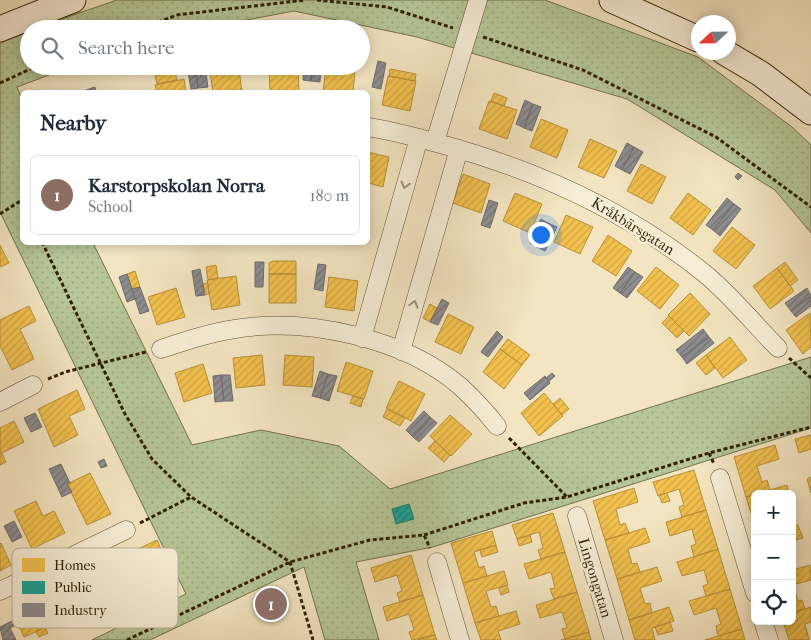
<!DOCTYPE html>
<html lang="en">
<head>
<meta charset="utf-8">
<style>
	:root { --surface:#fff; --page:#f2f2f3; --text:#1f2937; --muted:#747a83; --line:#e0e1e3; --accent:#0f766e }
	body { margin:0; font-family:"IM FELL French Canon",serif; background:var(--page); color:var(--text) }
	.controls { position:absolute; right:15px; bottom:15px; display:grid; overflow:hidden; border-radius:8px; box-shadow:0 2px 12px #0003 }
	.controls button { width:45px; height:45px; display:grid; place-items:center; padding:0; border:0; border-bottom:1px solid var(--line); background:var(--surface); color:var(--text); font:25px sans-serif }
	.compass { position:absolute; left:691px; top:15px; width:45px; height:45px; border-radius:50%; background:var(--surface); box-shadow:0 2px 12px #0003; rotate:248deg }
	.you { position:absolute; left:540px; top:234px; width:18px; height:18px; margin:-12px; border:4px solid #fff; border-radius:50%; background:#1a73e8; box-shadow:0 0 0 8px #1a73e833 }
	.badge { display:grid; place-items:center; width:32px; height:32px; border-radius:50%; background:var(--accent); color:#fff; font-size:16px; font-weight:700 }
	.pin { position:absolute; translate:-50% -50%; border:2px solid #fff; box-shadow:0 1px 5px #0006 }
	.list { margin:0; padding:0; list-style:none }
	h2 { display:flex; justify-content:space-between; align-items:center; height:65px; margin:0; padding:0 20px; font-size:21px }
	h2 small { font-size:16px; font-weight:400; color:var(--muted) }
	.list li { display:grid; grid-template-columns:32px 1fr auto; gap:15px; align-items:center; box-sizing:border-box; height:80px; margin:0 10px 10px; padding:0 10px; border:1px solid var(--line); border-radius:8px }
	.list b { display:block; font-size:19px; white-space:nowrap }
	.list p { margin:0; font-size:16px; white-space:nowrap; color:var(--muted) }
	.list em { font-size:16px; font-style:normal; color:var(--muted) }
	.icon { flex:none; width:28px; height:28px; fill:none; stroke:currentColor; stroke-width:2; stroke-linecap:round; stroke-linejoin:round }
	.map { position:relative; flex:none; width:811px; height:640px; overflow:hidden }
	.search { position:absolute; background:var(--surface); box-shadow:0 2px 12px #0003; left:20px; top:20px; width:350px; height:55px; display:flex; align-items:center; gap:12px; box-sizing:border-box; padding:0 18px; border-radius:28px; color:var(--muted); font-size:19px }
	.panel { position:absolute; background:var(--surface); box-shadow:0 2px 12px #0003; left:20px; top:90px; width:350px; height:155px; border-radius:8px }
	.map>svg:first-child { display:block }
</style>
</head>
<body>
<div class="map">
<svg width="811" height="640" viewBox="0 0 811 640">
	<defs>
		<pattern id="grass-dots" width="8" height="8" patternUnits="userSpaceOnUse" patternTransform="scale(1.25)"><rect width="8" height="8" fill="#b6c696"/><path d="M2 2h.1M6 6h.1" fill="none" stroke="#9daa80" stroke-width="1.8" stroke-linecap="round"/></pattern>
		<pattern id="homes-hatch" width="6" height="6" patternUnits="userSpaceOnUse" patternTransform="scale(1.25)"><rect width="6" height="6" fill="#f2c14e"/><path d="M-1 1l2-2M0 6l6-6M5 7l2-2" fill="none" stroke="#d0a542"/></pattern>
		<pattern id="public-hatch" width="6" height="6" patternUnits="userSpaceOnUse" patternTransform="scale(1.25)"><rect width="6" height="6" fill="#17a398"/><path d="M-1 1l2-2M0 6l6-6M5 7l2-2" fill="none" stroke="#15847a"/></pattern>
		<pattern id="industry-hatch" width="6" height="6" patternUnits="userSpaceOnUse" patternTransform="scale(1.25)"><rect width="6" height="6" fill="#8d8d92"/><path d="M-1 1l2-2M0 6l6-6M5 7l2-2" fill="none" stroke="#747375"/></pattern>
	</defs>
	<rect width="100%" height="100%" fill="#f3e5c1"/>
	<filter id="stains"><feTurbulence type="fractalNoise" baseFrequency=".004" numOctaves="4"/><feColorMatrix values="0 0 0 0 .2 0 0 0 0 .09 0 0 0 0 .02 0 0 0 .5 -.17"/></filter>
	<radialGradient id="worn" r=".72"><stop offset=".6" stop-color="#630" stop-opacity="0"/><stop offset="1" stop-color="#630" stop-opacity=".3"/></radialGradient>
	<path fill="url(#grass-dots)" stroke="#72724d" d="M117,0H545L698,57L792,127L811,145V233L775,190L627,99L417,37L294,11L199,29H33Z
		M29,30V66H73L17,87L22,99V242L93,243L192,445L261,430L339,446L390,489L811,357V428L433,547L356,562L379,640H325L304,567L150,640H92L186,594L0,212V40Z"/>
	<path fill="url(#homes-hatch)" stroke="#b89038" d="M210,66H226L227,70L210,72Z
		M343,66H353V70L343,69Z
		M298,67L299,92H270L269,68Z
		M326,68L355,70L353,92H323Z
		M239,69L242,92H213L210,73Z
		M390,69L416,74L415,81L389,76Z
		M175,72L177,80L157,84L155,76Z
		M388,76L416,81L410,111L382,105Z
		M184,79L186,92H157L155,85Z
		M494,93L507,98L504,106L491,101Z
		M489,101L517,110L507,139L479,129Z
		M541,119L568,130L557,158L530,147Z
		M590,139L617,151L604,178L578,167Z
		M368,152L389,157L383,187L368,183Z
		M641,164L666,177L652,204L627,191Z
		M463,174L490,184L481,213L453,203Z
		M515,193L542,204L530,233L503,221Z
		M688,193L711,210L693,235L670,218Z
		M566,215L593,227L580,254L554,242Z
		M732,227L755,245L736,269L713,251Z
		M608,235L632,251L616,276L592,261Z
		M0,245L9,263L0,267Z
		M273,261H296V274H269V263Z
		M785,262L798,280L790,286L777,268Z
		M216,265L218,278L208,280L206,267Z
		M656,267L679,285L660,309L637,291Z
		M777,268L794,291L770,309L753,286Z
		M135,271L140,287L132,289L127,274Z
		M269,274H296V303H269Z
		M236,276L240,305L212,310L207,280Z
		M329,277L358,281L354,311L325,307Z
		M208,283L209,294L205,295L203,284Z
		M176,288L185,317L157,325L148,297Z
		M690,293L710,314L689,336L668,315Z
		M430,304L437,308L430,322L423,318Z
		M29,306L36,321L20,329L34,359L12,370L0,346V320Z
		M810,313L811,347L803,354L786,330Z
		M448,314L474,327L461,354L435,342Z
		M669,316L684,331L677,338L662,323Z
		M730,337L747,360L723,378L706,355Z
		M508,339L530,355L522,365L500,349Z
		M500,349L522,365L504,389L483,372Z
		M262,355L265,385L236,388L233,358Z
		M285,355L314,357L312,387L283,385Z
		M706,355L715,368L706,375L696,363Z
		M346,362L373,371L364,399L337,391Z
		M203,364L212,393L184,402L175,373Z
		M399,381L425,394L411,421L386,408Z
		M77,390L85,409L69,416L78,435L54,447L38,409Z
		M544,393L563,416L539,436L521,413Z
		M353,396L363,399L361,407L350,403Z
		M560,398L569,409L562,415L553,404Z
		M387,409L405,418L400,426L383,417Z
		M450,415L472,434L451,456L430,436Z
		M14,421L24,442L0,454V428Z
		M811,435V449L799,453L795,439Z
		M435,441L450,455L444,462L428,448Z
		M775,445L779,459L757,466L762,482L767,480L770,490L746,497L734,457Z
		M2,453L6,462L0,465V454Z
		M694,470L706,510L682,517L679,507L684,505L679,489L658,496L653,482Z
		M90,473L111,514L87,525L67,484Z
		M811,477V493L807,479Z
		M787,485L789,494H757L770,490Z
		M634,488L638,502L616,509L620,525L625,523L629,533L605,540L593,501Z
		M667,493L670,501L662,503L659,495Z
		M755,494V526L746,497Z
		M36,501L43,516L54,511L65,533L32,549L14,511Z
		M706,510L718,549L694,557L691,546L696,544L692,529L670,536L666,522Z
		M553,513L565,552L541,559L538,550L543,548L539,532L517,539L512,525Z
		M798,525L803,538L792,541V526Z
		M645,528L650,542L628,549L632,564L637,563L640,572L617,579L605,540Z
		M492,531L496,545L474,552L479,568L484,566L487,576L463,583L451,543Z
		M530,535L532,542L519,546L517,539Z
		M157,540L169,567L147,578L134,551Z
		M1,543L11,565L0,571V544Z
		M496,545L498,552L482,557L480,550Z
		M718,549L730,589L706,596L703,586L708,584L704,570L682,576L677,562Z
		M565,552L577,592L554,599L550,589L555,588L551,572L529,579L524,564Z
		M411,555L423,595L400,602L397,593L402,591L397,575L375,582L371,568Z
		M810,565L811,580L793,585L798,601L802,600L805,609L792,613V570Z
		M657,567L662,581L640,588L645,604L650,603L652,613L629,620L617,579Z
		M504,571L508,585L486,591L491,607L496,606L499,616L475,623L463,583Z
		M507,585L509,592L501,595L499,588Z
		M730,589L742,629L718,636L716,626L721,624L716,608L694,615L689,601Z
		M577,592L589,632L565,639L562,629L567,628L562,612L540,618L536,605Z
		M423,595L435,635L412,640L409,632L414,630L409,614L387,621L383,607Z
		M34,600L46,627L24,637L12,610Z
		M669,607L674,621L652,628L655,640H635L629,620Z
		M811,607V622L805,624L809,640H789L783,621H792V613Z
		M516,611L520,624L498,631L501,640H481L475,623Z
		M670,622L673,631L658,635L655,627Z
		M45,627L48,633L39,637L36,632Z
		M742,629L745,640H705L718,636Z
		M589,632L591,640H561L565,639Z
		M435,635L437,640H417Z"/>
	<path fill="url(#public-hatch)" stroke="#1e7b6c" d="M409,504L414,519L396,524L392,509Z"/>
	<path fill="url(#industry-hatch)" stroke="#716c67" d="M378,61L386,63L381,89L372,87Z
		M187,66H195L198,88L191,89Z
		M195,66H205L208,87L198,88Z
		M304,66H312L311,81L303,80Z
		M312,66H321L320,82L311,81Z
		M95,87L96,92H87L86,90Z
		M525,100L533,104L524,128L516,124Z
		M533,104L541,107L532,131L524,128Z
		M627,143L634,147L622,170L615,166Z
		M634,147L643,152L630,174L622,170Z
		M738,173L742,176L738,180L735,177Z
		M727,198L734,204L713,230L706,225Z
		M489,200L498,203L490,228L481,225Z
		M734,204L741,209L720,236L713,230Z
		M541,219L548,223L537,247L530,243Z
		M548,223L557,227L545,251L537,247Z
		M255,262H264L263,287H255Z
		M318,264L326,265L323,291L314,289Z
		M628,267L635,272L620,293L613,288Z
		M200,269L205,295L196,296L192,271Z
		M635,272L643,277L627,298L620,293Z
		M127,274L135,299L127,302L119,277Z
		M140,287L149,311L140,314L132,289Z
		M807,288L811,296L791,311L785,303Z
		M811,296V306L796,317L791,311Z
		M442,299L449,303L438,325L430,322Z
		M703,329L709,337L682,357L676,350Z
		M497,331L503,337L488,357L481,352Z
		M709,337L714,343L687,364L682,357Z
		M320,371L328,374L320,398L312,396Z
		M552,373L555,376L549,381L546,378Z
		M328,374L337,376L329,401L320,398Z
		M221,375H230L233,401H224Z
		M221,375L224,401L215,402L213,376Z
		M545,376L550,383L530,400L524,393Z
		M424,411L431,418L413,437L406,430Z
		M35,413L42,427L31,432L24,418Z
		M431,418L437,423L419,442L413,437Z
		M104,459L107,466L101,468L98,462Z
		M61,464L70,483L67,484L72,492L62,497L49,469Z
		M14,521L22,537L12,542L4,526Z
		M16,619L18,624L10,628L16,640H3L0,627Z"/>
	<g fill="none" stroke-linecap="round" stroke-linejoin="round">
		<g stroke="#605033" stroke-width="19">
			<path id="street" d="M368,127C395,131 422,139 448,146C541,172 628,212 704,273C731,295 754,324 778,348
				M435,142L478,0
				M362,338L419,138
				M161,349C185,341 209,333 235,329C306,317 405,338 461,387C474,399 486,412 497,426
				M401,351L459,149
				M0,402L33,385
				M720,478L755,593
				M577,516L614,640
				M437,562L460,640
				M0,591L126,530
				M763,621L769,640"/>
		</g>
		<g stroke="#2f1e04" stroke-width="27">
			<path id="secondary" d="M612,0L698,39
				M0,29L73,0
				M724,52L761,74L811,112"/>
		</g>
		<path stroke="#2f1e04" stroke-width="3" stroke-dasharray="4 2.5" stroke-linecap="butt" d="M317,0L387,7L453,28
			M140,29L177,15L305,0
			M483,37L583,70L716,137L811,207
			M0,83L37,66
			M0,214L22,200
			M42,242L125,414L152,459L191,497L290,562L313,640
			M789,358L811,378
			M48,379L65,372L146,352
			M509,438L568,498
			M709,453L714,464
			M140,523L191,497
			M424,535L524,503L567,497L709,453L811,427
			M127,640L290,562L370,540L424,535L430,548"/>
		<use href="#street" stroke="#f7eed7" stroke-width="18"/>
		<use href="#secondary" stroke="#f7eed7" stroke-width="25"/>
	</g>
	<defs><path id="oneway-chevron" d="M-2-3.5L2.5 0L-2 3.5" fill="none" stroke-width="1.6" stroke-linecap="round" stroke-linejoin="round" transform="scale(1.25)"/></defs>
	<g stroke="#9d9078">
		<use href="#oneway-chevron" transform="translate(405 185) rotate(106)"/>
		<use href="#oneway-chevron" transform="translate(414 304) rotate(-74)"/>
	</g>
	<g text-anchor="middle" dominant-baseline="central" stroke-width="5" stroke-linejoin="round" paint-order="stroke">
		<g font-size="15" fill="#2f1e04" stroke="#f7eed7">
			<text transform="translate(633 226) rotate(32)">Kråkbärsgatan</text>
			<text transform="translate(595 578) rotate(73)">Lingongatan</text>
		</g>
	</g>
	<rect x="12" y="548" width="166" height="80" rx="8" fill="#f7eed7" stroke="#bbb098" stroke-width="1"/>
	<rect x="22" y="558" width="23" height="14" fill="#f2c14e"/>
	<rect x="22" y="581" width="23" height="13" fill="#17a398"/>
	<rect x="22" y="603" width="23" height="14" fill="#8d8d92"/>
	<g font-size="14" fill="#2f1e04">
		<text x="54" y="570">Homes</text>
		<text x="54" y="592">Public</text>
		<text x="54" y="615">Industry</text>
	</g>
	<rect width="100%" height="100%" filter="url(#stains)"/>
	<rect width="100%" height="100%" fill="url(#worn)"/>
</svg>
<div class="controls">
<button>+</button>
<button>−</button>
<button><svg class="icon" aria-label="locate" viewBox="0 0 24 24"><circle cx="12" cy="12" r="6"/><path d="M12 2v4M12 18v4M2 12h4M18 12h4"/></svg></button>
</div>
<svg class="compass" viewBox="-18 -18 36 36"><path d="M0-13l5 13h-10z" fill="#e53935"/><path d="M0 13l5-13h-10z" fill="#747a83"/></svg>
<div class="you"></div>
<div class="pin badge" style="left:271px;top:604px;background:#8d6e63">1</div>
<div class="search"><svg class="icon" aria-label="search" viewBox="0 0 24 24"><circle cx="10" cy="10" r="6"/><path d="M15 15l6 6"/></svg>Search here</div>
<section class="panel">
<h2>Nearby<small></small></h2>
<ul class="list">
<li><span class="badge" style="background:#8d6e63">1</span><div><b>Karstorpskolan Norra</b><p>School</p></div><em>180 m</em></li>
</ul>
</section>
</div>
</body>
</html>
